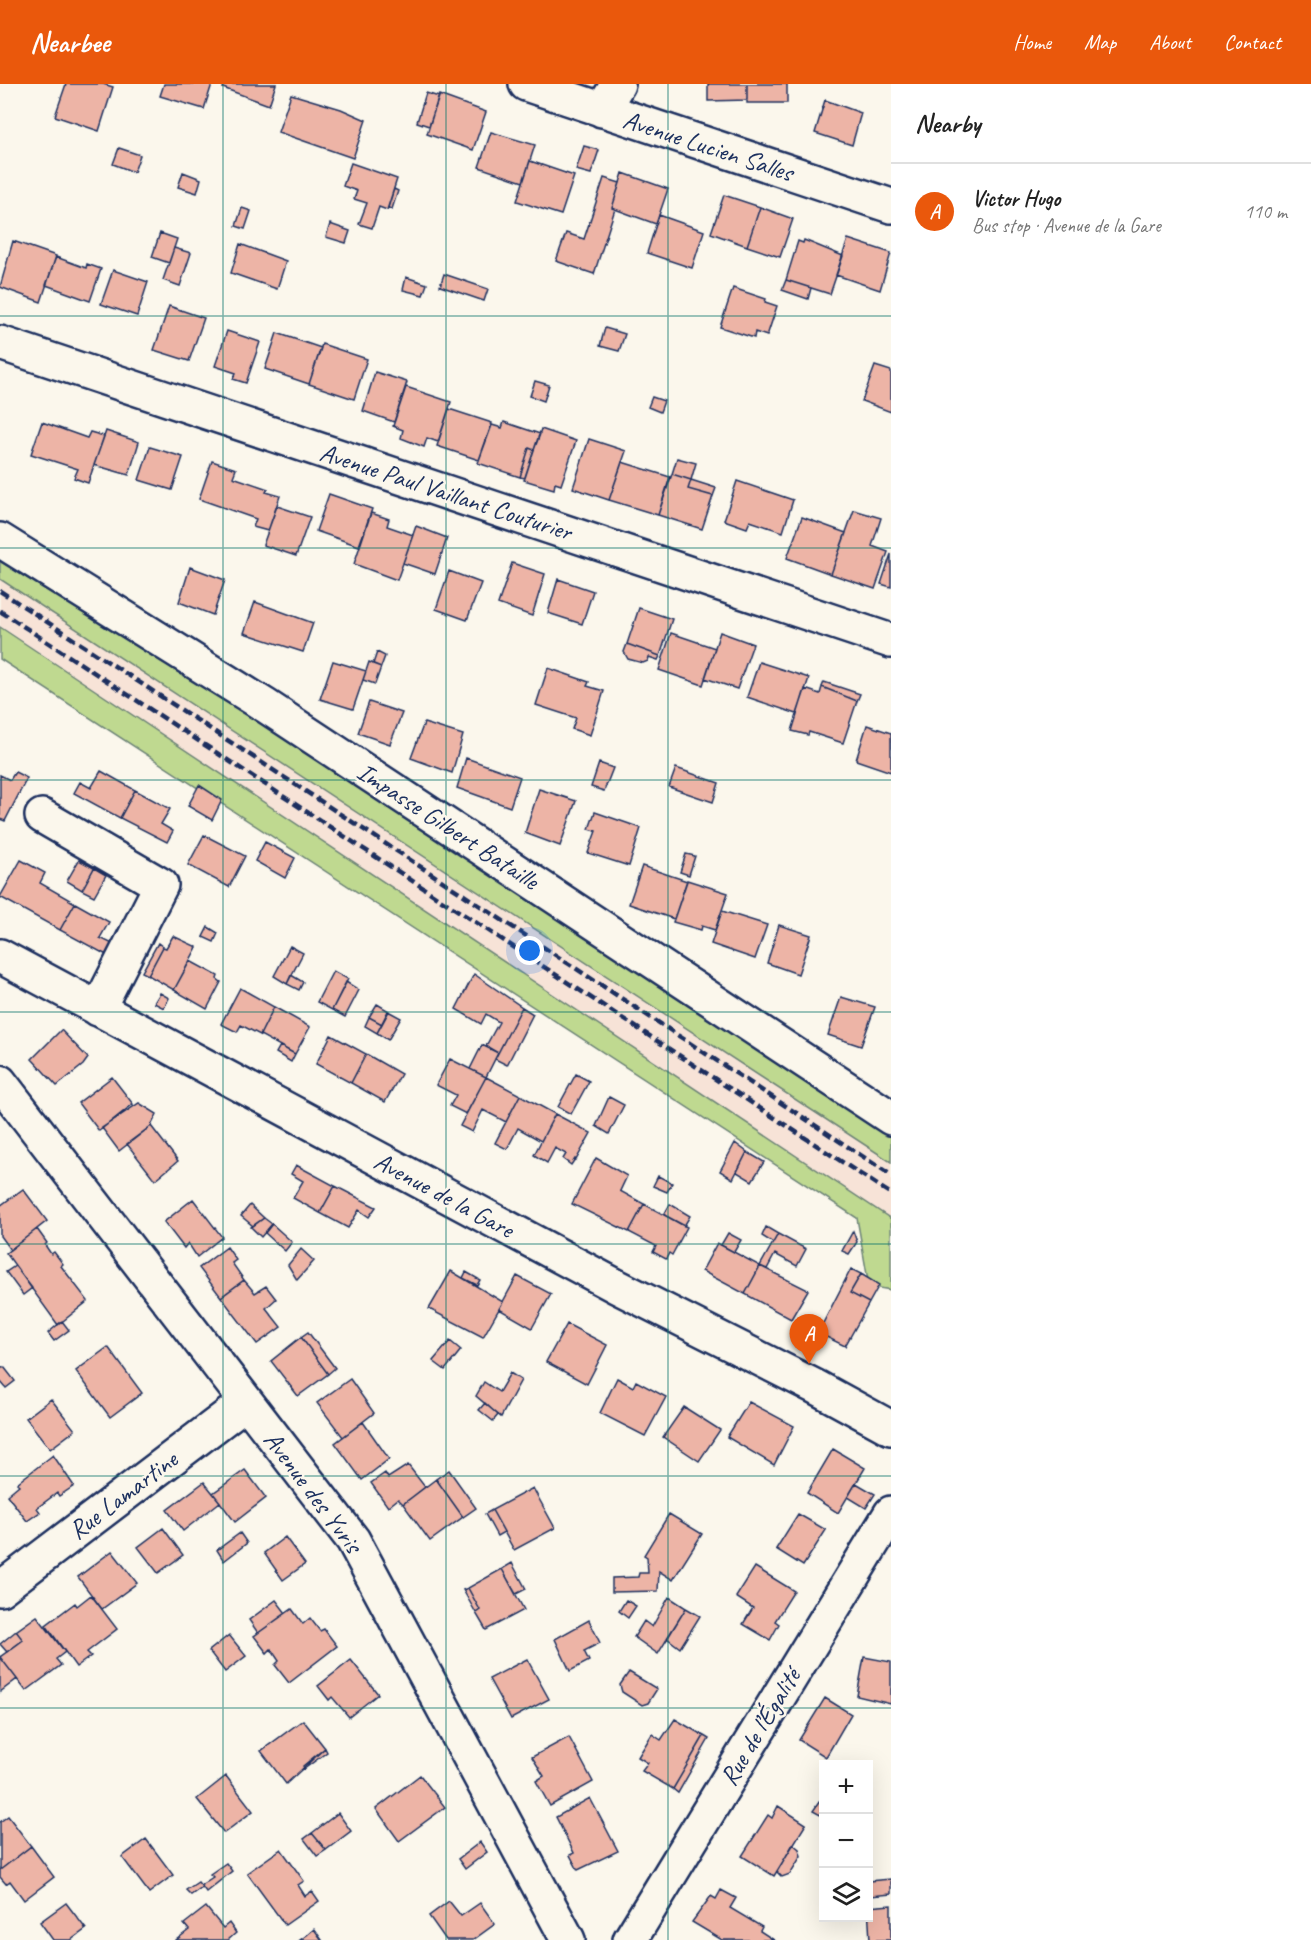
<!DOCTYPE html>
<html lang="en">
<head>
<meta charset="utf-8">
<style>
	:root { --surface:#fff; --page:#f2f2f2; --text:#222; --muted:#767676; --line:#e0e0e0; --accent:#ea580c }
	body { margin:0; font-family:Caveat,sans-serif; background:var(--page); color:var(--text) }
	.controls { position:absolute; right:18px; bottom:18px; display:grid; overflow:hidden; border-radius:0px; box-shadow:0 6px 24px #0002 }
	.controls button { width:54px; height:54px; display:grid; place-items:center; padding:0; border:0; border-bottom:2px solid var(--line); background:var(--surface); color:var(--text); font:30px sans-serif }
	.you { position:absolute; left:530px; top:867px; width:21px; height:21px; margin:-15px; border:4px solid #fff; border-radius:50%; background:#1a73e8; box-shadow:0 0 0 9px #1a73e833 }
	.badge { display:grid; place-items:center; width:39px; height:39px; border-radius:50%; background:var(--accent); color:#fff; font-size:20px; font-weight:700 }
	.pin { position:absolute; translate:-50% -50px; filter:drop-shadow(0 2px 3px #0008) }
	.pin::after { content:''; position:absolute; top:32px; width:21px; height:18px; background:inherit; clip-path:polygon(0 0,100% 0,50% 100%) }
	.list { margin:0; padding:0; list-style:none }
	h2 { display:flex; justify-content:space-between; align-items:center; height:78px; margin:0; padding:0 24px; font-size:26px }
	h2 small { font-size:20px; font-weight:400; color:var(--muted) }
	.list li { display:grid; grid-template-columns:39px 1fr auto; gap:18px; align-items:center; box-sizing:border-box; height:96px; padding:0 24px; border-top:2px solid var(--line) }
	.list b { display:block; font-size:22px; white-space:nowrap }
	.list p { margin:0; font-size:20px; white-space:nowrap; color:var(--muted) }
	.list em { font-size:20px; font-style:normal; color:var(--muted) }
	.icon { flex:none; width:33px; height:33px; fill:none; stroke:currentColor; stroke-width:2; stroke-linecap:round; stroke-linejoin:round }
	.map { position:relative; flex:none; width:891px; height:1856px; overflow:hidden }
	header { display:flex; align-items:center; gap:36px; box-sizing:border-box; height:84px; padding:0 30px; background:var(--accent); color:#fff }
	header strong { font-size:28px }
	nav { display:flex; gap:33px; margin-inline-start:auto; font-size:21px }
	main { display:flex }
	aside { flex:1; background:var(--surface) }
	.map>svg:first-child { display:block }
</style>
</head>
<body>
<header>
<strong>Nearbee</strong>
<nav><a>Home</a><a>Map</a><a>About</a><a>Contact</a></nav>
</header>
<main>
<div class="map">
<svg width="891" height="1856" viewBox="0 0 891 1856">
	<rect width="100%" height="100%" fill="#fbf7ec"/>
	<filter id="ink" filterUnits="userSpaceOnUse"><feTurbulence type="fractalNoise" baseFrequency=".0167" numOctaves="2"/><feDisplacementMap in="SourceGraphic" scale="12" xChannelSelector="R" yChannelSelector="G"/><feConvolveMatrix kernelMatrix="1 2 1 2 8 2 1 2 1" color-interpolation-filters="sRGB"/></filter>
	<g filter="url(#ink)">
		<path fill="#f7e3d7" d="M0,467L891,1040V1155L0,575Z"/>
		<path fill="#bfd990" stroke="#6d8477" stroke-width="1.5" d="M0,467L891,1043V1078L0,495Z
			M0,543L891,1135V1206L869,1202L857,1134L0,575Z"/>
		<path fill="#edb4a6" stroke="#1b2f5e" stroke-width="1.5" d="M66,0H103L113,3L99,47L55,32Z
			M164,0H212L204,25L160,12Z
			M225,0H276L269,21L223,4Z
			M708,0H747V16L708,17Z
			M747,0H787V19H747Z
			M426,9L439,13L429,42L417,38Z
			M291,10L341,25L366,36L353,74L278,48Z
			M439,11L486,28L473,66L427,50Z
			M825,16L861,29L852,61L815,49Z
			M491,48L535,61L523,98L479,83Z
			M584,62L599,66L591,90L576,86Z
			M119,64L140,71L134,88L113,80Z
			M530,77L574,92L561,131L517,117Z
			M351,79L397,95L387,126L379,123L372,144L359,140L367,119L354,115L357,107L343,102Z
			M183,88L201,95L197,109L178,103Z
			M623,89L668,105L656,140L612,124Z
			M604,94L620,99L612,124L615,125L594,190L556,177L566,149L584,155Z
			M394,105L398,107L392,125L388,124Z
			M724,111L760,123L747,162L711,149Z
			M760,123L793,135L780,173L747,162Z
			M242,124L251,127L245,145L236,142Z
			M659,131L704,147L692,184L647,169Z
			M330,140L350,147L346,159L326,153Z
			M160,149L177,155L169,179L152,173Z
			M848,155L891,169L880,206L836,191Z
			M804,156L843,172L830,210L786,196L798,157L803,159Z
			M13,157L56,172L41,218L0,203Z
			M240,160L286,177L277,205L231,189Z
			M174,164L191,169L180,202L163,196Z
			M56,173L86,184L87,180L101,185L90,217L46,201Z
			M113,186L148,198L137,232L101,220Z
			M444,190L488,205L484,217L440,202Z
			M406,193L427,200L423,211L403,206Z
			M786,196L811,204L808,215L782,206Z
			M733,204L766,215L765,218L777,222L767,252L755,248L754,254L720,243Z
			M169,222L204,234L189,277L154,266Z
			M605,244L625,250L619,267L600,262Z
			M227,247L260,258L246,299L233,295L236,289L215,282Z
			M277,249L321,264L309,300L265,285Z
			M322,260L367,275L354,315L309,300Z
			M875,282L891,287V328L862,317Z
			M375,288L407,298L394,338L363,327Z
			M535,297L549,301L544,317L530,312Z
			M406,303L451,318L438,358L427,354L424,363L401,354L403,346L393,342Z
			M652,313L664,317L660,328L648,323Z
			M449,325L492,339L479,376L437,362Z
			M42,338L87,354L90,348L104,352L88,399L74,394L78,385L31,370Z
			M504,338L540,350L534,366L529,364L520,393L478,379L492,341L502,344Z
			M541,345L576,357L561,401L555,399L554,405L524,396Z
			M106,347L139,358L129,391L94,381Z
			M589,355L626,367L609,416L573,404Z
			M150,363L183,373L172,406L139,396Z
			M529,364L534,366L525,394L520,393Z
			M677,374L696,379L691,396L672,390Z
			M212,377L236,385L233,393L268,405L266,408L280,412L268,447L253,443L256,435L199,415Z
			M622,378L670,393L658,431L609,416Z
			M672,390L691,396L688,405L713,412L702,445L658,431Z
			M691,396L716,404L713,412L688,405Z
			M737,397L793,416L783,448L750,437L747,444L724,436Z
			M329,410L372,425L359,462L316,447Z
			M277,422L310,433L296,472L263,461Z
			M854,426L881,434L872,462L888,468L875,505L831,490Z
			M371,429L389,435L387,442L413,451L397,496L354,480Z
			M802,433L846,449L831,490L787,474Z
			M416,442L447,454L435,490L403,479Z
			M891,470V503L881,500Z
			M512,479L545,490L532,532L498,520Z
			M190,483L225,496L213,531L179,518Z
			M449,487L481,499L467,536L436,525Z
			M558,495L593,507L582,540L548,529Z
			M255,518L313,539L303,568L244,549Z
			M639,524L672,535L660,572L627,560Z
			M720,548L753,560L737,605L705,594Z
			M671,549L715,564L703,601L659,586Z
			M627,560L660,572L658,576L649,573L648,577L643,579L628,575L624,568Z
			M377,568L385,572L381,583L373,580Z
			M333,577L366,587L353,625L320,615Z
			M369,578L381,583L375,600L363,596Z
			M759,578L809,594L797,630L747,613Z
			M548,584L589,598L587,602L604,607L590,651L572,645L576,634L536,621Z
			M824,598L860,610L857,617L822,603Z
			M822,603L857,617L843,659L809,648L808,651L792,647L805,605L820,610Z
			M369,618L402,629L390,660L358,649Z
			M424,639L463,651L452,689L411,674Z
			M867,641L891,649V688L856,676Z
			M466,674L520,693L510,723L457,704Z
			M599,679L613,684L604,707L591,703Z
			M676,684L719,699L713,718L669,703Z
			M101,687L135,706L120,734L74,709L80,698L91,704Z
			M15,688L27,694L5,737L0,735V691L10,696Z
			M199,701L222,716L212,736L188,722Z
			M539,705L576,717L560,762L525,749Z
			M135,706L170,725L161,740L173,747L167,758L120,734Z
			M595,728L641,744L629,782L588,769L596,747L589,745Z
			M204,751L245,772L229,803L188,781Z
			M265,758L295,774L285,794L255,777Z
			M686,770L695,772L689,791L680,788Z
			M21,776L45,789L40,799L75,819L60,846L0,813Z
			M79,776L94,784L82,806L67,797Z
			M642,782L687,797L674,835L629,820Z
			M94,784L106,791L94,812L82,806Z
			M687,796L728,809L715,846L702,842L701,846L673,838Z
			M75,819L109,838L100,854L121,864L114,875L60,846Z
			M722,827L767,841L755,875L711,860Z
			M779,841L811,851L798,890L767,879Z
			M208,843L218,849L214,858L203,853Z
			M173,852L197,863L174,906L148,891L163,863L166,864Z
			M158,859L163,863L148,891L142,888Z
			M290,862L303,869L287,900L274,892Z
			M190,877L218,892L217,895L221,898L207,925L174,906Z
			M333,887L348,895L332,926L317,918Z
			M474,890L522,923L498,969L486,962L499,938L486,930L481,940L456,925Z
			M291,891L303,898L299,906L287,900Z
			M346,898L359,906L345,933L332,926Z
			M240,904L274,923L260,951L241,941L237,948L221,940Z
			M160,909L169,914L164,924L154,919Z
			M841,913L875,923L861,962L828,951Z
			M377,920L389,927L382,940L369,933Z
			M274,923L310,943L295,970L260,951Z
			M522,923L533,930L507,981L495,975Z
			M388,927L401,934L388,956L377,949Z
			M369,933L382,940L377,949L365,942Z
			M61,946L88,974L83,981L57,1002L32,975Z
			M331,951L366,970L351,999L316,980Z
			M482,961L498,969L486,993L470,985Z
			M280,962L295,970L291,978L276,969Z
			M366,970L401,990L385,1018L351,999Z
			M450,975L486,993L466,1030L450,1022L456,1011L436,1001Z
			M576,990L589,997L571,1030L558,1023Z
			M112,993L133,1020L99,1047L78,1019Z
			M486,993L520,1011L506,1038L483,1026L472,1048L460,1042Z
			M520,1011L555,1030L541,1057L518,1044L507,1065L495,1059Z
			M609,1013L624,1021L609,1050L596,1042Z
			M139,1019L157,1030L151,1042L119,1067L102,1044Z
			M555,1030L591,1049L576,1076L575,1075L571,1081L563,1075L566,1070L555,1064L547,1079L534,1071Z
			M151,1042L178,1077L155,1096L127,1060Z
			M735,1059L747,1068L733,1095L720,1087Z
			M747,1068L764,1078L752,1097L737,1088Z
			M596,1074L627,1092L620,1107L644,1120L629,1148L572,1120Z
			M296,1081L335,1102L320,1129L293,1114L303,1097L291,1090Z
			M658,1092L672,1099L667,1108L653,1102Z
			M335,1102L376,1123L369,1133L359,1126L348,1144L320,1129Z
			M23,1105L47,1137L10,1166L0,1152V1122Z
			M193,1115L222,1153L197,1173L188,1159L184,1164L164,1138Z
			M644,1120L687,1143L672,1171L669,1169L666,1175L653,1168L656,1162L629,1148Z
			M670,1120L690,1132L684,1142L664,1131Z
			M250,1121L264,1134L253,1142L241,1132Z
			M264,1134L272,1140L261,1153L251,1143Z
			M272,1140L292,1158L285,1167L265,1149Z
			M766,1143L778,1150L773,1159L762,1152Z
			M37,1145L47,1159L45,1161L51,1170L54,1168L63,1180L61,1182L88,1217L58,1241L6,1169Z
			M853,1147L857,1158L849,1170L842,1167Z
			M728,1149L741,1156L734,1168L721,1161Z
			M778,1150L806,1165L797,1182L775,1170L767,1185L760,1182Z
			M717,1159L760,1182L745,1210L702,1187Z
			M227,1163L236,1176L232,1179L244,1196L221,1213L199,1184Z
			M301,1165L314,1177L297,1196L288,1181Z
			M15,1182L32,1204L23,1211L6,1188Z
			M760,1182L808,1206L791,1235L745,1210Z
			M851,1185L861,1190L850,1209L869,1219L845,1262L818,1249Z
			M451,1187L503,1218L483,1253L429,1225Z
			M466,1188L480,1196L477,1201L463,1194Z
			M861,1190L879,1201L869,1219L850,1209Z
			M517,1192L551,1210L532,1244L499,1225Z
			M244,1196L255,1209L266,1202L276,1215L266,1224L281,1243L257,1260L221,1213Z
			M62,1237L69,1246L54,1257L48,1249Z
			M567,1240L607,1261L587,1300L546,1278Z
			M308,1248L335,1284L328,1290L301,1253Z
			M301,1253L328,1290L298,1312L271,1277Z
			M450,1257L461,1266L445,1286L433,1277Z
			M108,1263L142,1309L110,1333L76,1287Z
			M4,1283L15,1297L6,1304L0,1297V1285Z
			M510,1289L521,1296L501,1333L476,1312L484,1298L499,1308Z
			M617,1294L633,1303L636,1297L666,1313L645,1352L600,1329Z
			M350,1295L374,1329L343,1353L317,1319Z
			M51,1315L75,1346L50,1365L26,1334Z
			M749,1318L794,1342L774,1381L727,1353Z
			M485,1319L498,1331L493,1337L479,1326Z
			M684,1323L720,1346L699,1377L663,1353Z
			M363,1338L389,1375L362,1396L335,1359Z
			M833,1365L865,1384L838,1429L807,1409Z
			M53,1371L74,1402L59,1412L57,1409L37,1424L40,1428L27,1437L7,1411L19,1401L17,1399Z
			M408,1381L425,1403L403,1420L398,1415L388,1423L371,1399L385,1389L388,1394Z
			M245,1386L266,1414L235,1438L213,1409Z
			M449,1386L476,1424L463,1433L436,1395Z
			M436,1395L463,1433L430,1457L403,1420Z
			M204,1398L220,1418L183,1447L167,1426Z
			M856,1399L875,1410L866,1424L848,1413Z
			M533,1404L555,1444L514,1466L492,1426Z
			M492,1426L504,1448L497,1452L485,1430Z
			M669,1430L702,1450L673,1496L659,1487L658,1507L612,1508V1494L638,1493L639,1489H648L647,1473L644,1471Z
			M798,1430L826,1446L803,1482L776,1465Z
			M163,1444L183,1471L158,1489L138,1463Z
			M240,1449L247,1459L224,1477L217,1466Z
			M285,1453L305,1480L283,1496L264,1469Z
			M112,1467L137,1499L102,1525L78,1493Z
			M512,1479L526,1505L516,1510L502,1485Z
			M755,1483L794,1507L775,1537L779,1540L770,1556L743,1540L753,1524L736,1513Z
			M502,1485L524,1526L486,1546L476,1529L480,1526L468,1504Z
			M468,1504L480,1526L476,1529L463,1506Z
			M91,1511L117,1545L87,1568L91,1572L76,1583L46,1541L75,1519L77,1522Z
			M669,1513L686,1524L658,1570L634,1553L644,1537L652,1543Z
			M276,1516L286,1529L258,1549L249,1536Z
			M626,1516L636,1522L628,1534L619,1527Z
			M686,1524L700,1532L680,1564L667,1554Z
			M292,1525L303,1540L310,1534L320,1547L324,1545L337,1562L289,1599L275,1581L279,1577L271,1565L267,1569L254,1552Z
			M37,1532L65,1568L56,1575L61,1581L26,1607L0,1573L23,1556L16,1547Z
			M589,1536L600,1559L584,1567L589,1577L570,1587L555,1555Z
			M16,1547L23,1556L7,1568L0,1560Z
			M229,1551L246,1572L225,1588L209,1567Z
			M0,1573L17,1595L0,1608Z
			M864,1573L891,1578V1620L857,1612Z
			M527,1575L549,1615L511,1635L489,1595Z
			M351,1576L378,1610L349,1633L332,1613L329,1616L318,1602Z
			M629,1588L657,1605L648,1619L642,1621L622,1608L620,1601Z
			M825,1614L851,1630L826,1673L799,1656Z
			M675,1635L704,1652L673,1705L642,1687L648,1679L638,1673L652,1650L661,1656Z
			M303,1636L325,1664L286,1700L261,1667Z
			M704,1652L709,1655L678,1709L673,1705Z
			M569,1653L593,1698L550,1722L536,1697L544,1692L532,1673Z
			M325,1664L327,1668L304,1685L303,1682Z
			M420,1691L445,1723L399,1757L376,1725Z
			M226,1692L253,1727L224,1749L197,1715Z
			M824,1711V1733L813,1727Z
			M590,1714L618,1767L578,1786L570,1771L574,1769L556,1733Z
			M778,1722L806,1740L774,1792L742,1772L768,1731L772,1734Z
			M338,1729L351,1747L326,1766L312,1749Z
			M8,1732L31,1762L0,1786V1738Z
			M312,1749L326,1766L317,1772L304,1755Z
			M146,1755L173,1791L149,1809L122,1773Z
			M480,1758L487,1768L465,1785L458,1775Z
			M793,1760L799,1765L801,1772L790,1790L782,1793L777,1788Z
			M31,1762L54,1793L24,1816L10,1797L6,1800L0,1793V1786Z
			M281,1765L304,1797L298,1801L305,1812L312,1807L319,1817L285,1841L247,1789Z
			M226,1779L232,1787L206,1808L201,1801L213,1793L210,1790Z
			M891,1795V1810L870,1812L868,1797Z
			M198,1798L202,1803L191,1811L186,1806Z
			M721,1806L736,1814L730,1824L762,1843L760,1847L774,1856H722L692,1838L711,1812L716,1815Z
			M449,1817L461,1832L480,1819L495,1840L473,1856H446L429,1832Z
			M66,1819L86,1845L71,1856H53L40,1838Z
			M891,1821V1856H870L868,1823Z
			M206,1823L223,1844L229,1839L236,1849L228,1856H176L189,1846L184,1840Z
			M314,1845L322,1856H300L307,1851Z"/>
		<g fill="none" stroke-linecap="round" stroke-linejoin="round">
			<g stroke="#1b2f5e" stroke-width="38">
				<path id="minor" d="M526,0L891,122
					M602,26L618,0
					M0,259L891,557
					M0,456L266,622L891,1034
					M42,732L161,801L98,925
					M0,872L616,1202L816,1303L891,1344
					M0,998L353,1456L568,1856
					M0,1505L246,1318
					M630,1856L891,1429"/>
			</g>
			<use href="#minor" stroke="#fbf7ec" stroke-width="33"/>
			<path stroke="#1b2f5e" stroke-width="4.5" stroke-dasharray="9 4.5" stroke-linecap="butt" d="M0,507L891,1091
				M0,527L891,1110"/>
		</g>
	</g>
	<path fill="none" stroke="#0f766e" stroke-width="1.5" stroke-opacity="0.55" d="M223,0V1856M446,0V1856M668,0V1856M0,232H891M0,464H891M0,696H891M0,928H891M0,1160H891M0,1392H891M0,1624H891"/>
	<g text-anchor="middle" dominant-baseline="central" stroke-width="5" stroke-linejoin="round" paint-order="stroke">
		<g font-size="26" fill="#1b2f5e" stroke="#fbf7ec">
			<text transform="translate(708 62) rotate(18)">Avenue Lucien Salles</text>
			<text transform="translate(446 408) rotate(18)">Avenue Paul Vaillant Couturier</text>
			<text transform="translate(448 742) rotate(33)">Impasse Gilbert Bataille</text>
			<text transform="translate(444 1111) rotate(28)">Avenue de la Gare</text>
			<text transform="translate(313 1408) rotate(53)">Avenue des Yvris</text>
			<text transform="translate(123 1411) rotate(-37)">Rue Lamartine</text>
			<text transform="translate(760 1643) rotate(-59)">Rue de l’Égalité</text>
		</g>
	</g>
</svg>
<div class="controls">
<button>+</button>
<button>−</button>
<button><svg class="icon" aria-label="layers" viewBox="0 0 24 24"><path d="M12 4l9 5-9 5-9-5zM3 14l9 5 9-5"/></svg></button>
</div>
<div class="you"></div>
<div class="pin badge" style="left:809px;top:1280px">A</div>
</div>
<aside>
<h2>Nearby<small></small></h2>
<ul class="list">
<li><span class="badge">A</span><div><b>Victor Hugo</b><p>Bus stop · Avenue de la Gare</p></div><em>110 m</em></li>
</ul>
</aside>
</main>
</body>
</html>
